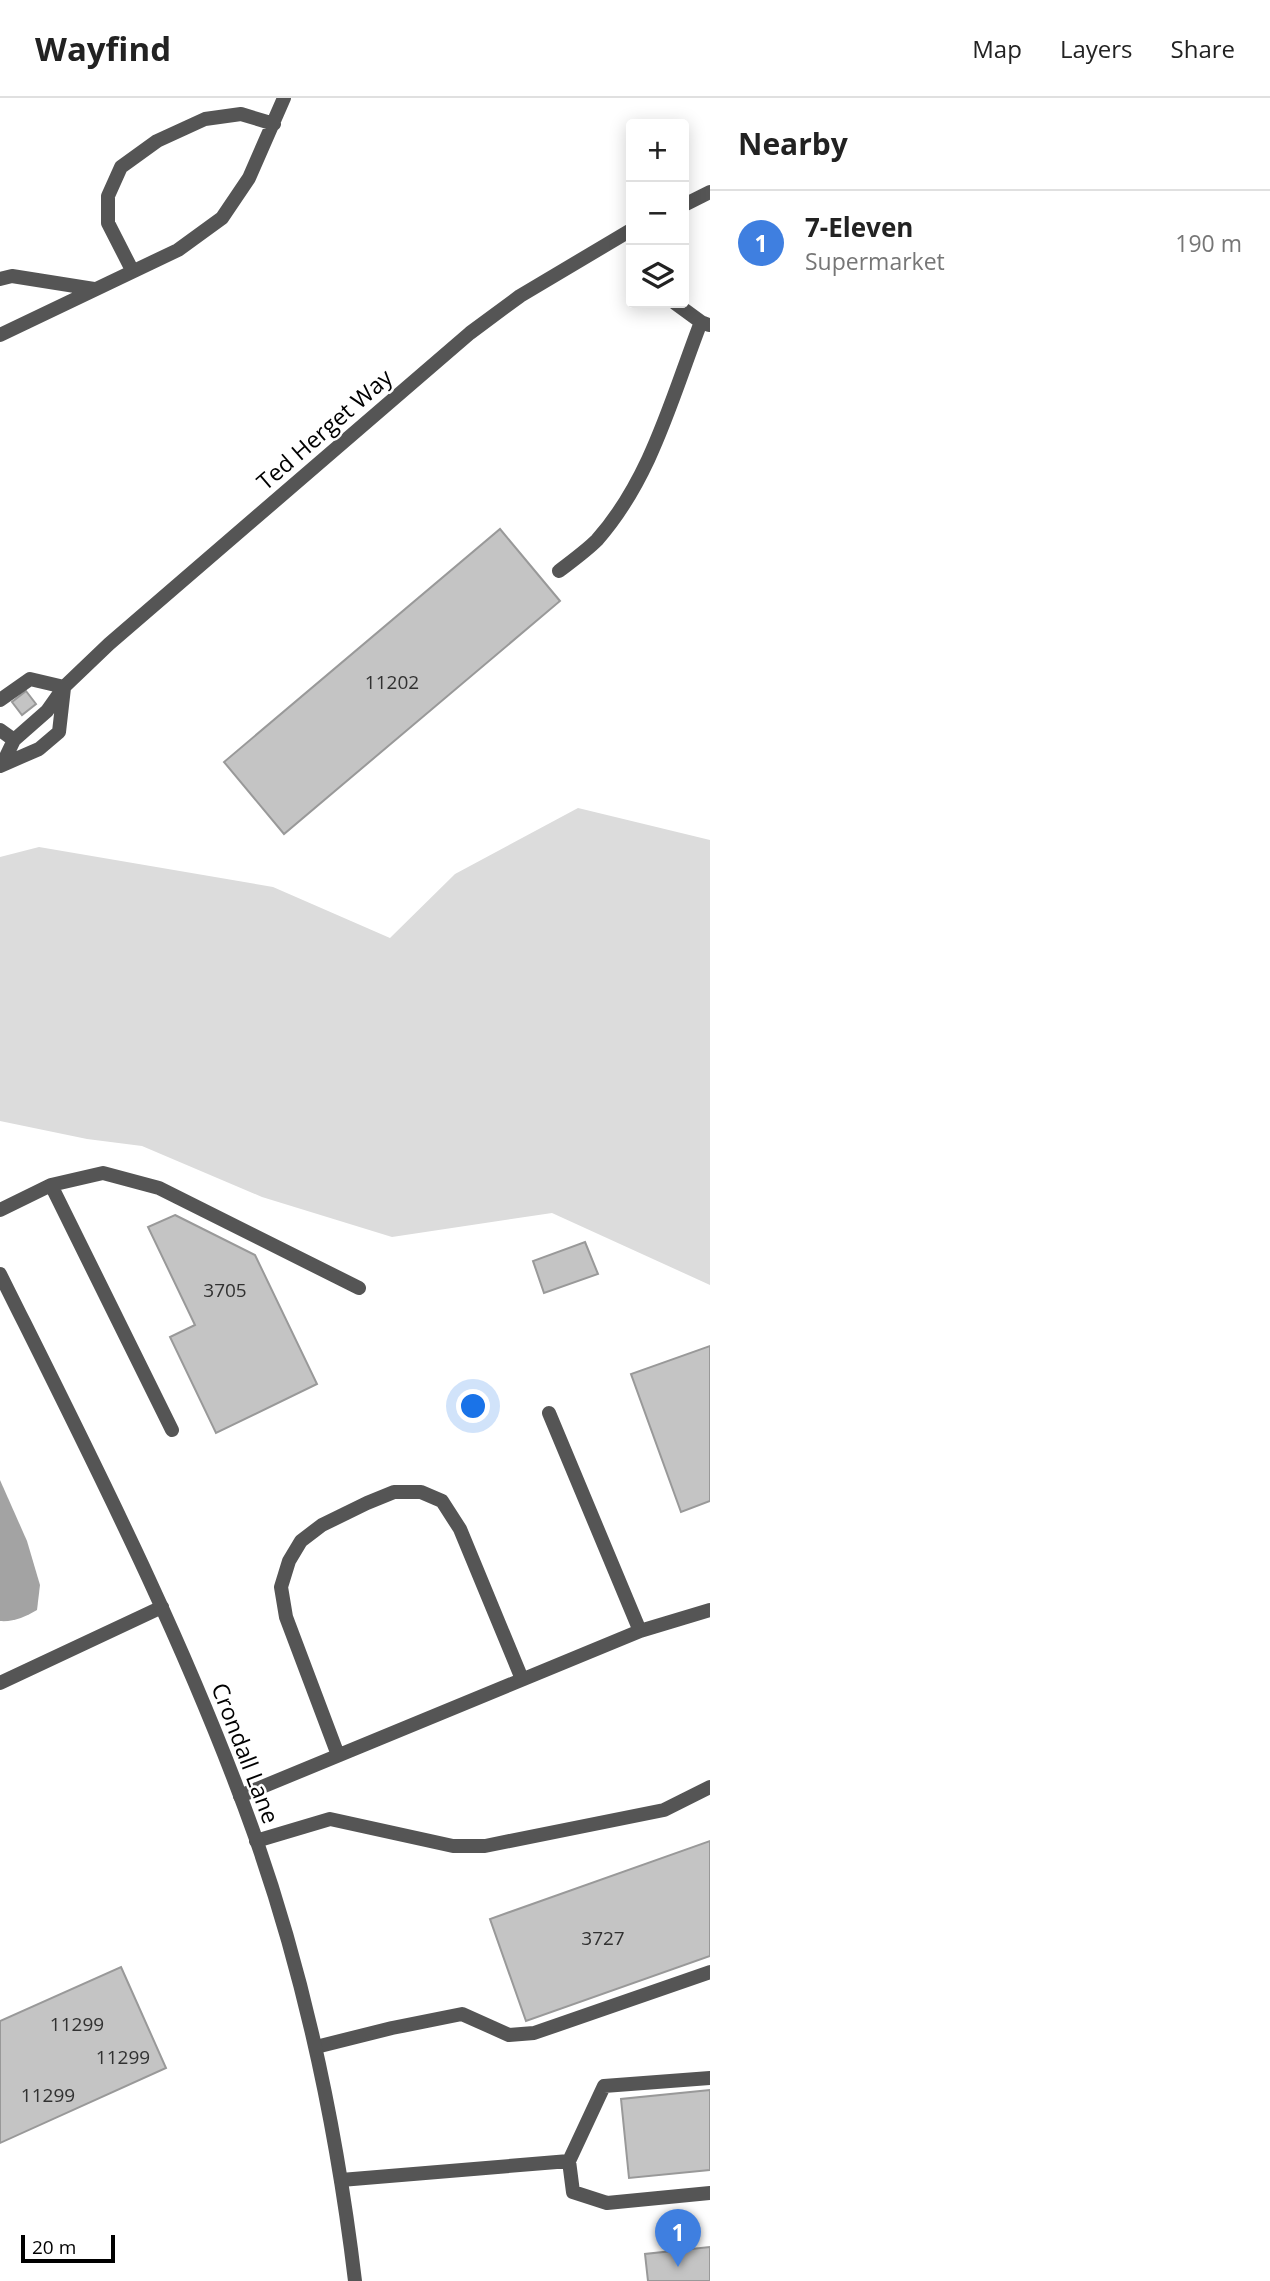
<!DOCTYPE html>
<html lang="en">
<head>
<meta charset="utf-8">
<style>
	:root { --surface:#fff; --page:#f6f6f6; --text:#222; --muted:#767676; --line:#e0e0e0; --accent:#000 }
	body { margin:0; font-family:"Open Sans",sans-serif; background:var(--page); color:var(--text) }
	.controls { position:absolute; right:21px; top:21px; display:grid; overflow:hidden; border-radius:7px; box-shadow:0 4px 18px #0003 }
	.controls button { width:63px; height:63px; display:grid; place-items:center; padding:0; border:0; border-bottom:2px solid var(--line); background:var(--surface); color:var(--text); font:35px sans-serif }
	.scale { position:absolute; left:21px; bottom:18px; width:94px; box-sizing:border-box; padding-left:7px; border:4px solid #000; border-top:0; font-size:19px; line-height:24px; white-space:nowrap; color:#000; -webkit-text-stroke:5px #fff; paint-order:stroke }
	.you { position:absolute; left:474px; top:1309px; width:24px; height:24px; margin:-18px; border:5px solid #fff; border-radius:50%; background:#1a73e8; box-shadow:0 0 0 10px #1a73e833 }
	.badge { display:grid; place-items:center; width:46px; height:46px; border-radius:50%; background:var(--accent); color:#fff; font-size:23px; font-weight:700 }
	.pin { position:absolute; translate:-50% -58px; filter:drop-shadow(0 2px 4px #0008) }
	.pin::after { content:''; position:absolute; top:37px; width:24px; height:21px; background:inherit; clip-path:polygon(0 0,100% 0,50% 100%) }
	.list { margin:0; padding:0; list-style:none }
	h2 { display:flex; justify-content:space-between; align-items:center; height:91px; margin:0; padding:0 28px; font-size:30px }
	h2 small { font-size:23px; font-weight:400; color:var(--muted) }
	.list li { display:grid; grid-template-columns:46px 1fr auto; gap:21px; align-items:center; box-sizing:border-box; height:105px; padding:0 28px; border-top:2px solid var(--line) }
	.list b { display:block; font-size:26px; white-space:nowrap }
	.list p { margin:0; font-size:23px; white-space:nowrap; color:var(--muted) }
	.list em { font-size:23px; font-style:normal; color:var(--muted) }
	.icon { flex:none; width:38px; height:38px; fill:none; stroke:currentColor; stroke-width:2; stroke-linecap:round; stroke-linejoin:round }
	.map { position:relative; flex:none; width:710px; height:2183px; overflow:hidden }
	header { display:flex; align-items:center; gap:42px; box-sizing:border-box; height:98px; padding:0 35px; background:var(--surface); border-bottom:2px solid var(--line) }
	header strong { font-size:33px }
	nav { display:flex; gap:38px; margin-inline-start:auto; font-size:24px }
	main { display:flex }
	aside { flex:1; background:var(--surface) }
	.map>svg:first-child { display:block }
</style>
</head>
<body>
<header>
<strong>Wayfind</strong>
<nav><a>Map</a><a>Layers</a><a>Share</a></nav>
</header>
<main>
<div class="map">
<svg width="710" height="2183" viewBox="0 0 710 2183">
	<rect width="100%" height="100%" fill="#fff"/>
	<path fill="#dcdcdc" d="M578,710L710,742V1187L552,1115L392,1139L262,1099L142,1048L87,1041L0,1023V759L39,749L273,789L390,840L455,776Z"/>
	<path fill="#a3a3a3" d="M0,1382L27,1443L40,1487L37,1512C25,1519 14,1524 0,1523Z"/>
	<path fill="#c4c4c4" stroke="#999" stroke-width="2" d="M500,431L560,503L284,736L224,664Z
		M26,593L36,606L22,617L12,604Z
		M175,1117L255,1157L317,1286L216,1335L170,1239L195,1227L148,1129Z
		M585,1144L598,1176L544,1195L533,1163Z
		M710,1248V1403L681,1414L631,1276Z
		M710,1743V1858L526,1923L490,1821Z
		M121,1869L166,1970L0,2045V1923Z
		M710,1992V2072L629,2080L621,2001Z
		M710,2149V2183H648L645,2156Z"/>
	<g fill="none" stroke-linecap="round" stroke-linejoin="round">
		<path stroke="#555" stroke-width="14" d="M132,172L108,125V98L121,69L157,43L205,21L241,16L274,26
			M0,181L12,178L94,191
			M675,205L701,224L709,227
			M0,237L178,152L222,120L249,80L284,0
			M559,473C572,463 586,453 597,442C651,381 672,299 701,224
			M51,1087L172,1332
			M0,1112L51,1087L103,1075L159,1090L359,1190
			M549,1315L640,1533
			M0,1585L162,1509
			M338,1657L286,1519L281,1489L289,1463L301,1443L322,1427L367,1405L394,1394H421L442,1403L460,1431L522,1581
			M240,1698L640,1533L710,1512
			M256,1743L330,1721L453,1748H485L664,1712L710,1689
			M316,1949L392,1930L462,1916L509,1937L534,1935L710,1874
			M710,1980L604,1988L569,2063L573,2094L607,2105L710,2095
			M341,2082L569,2063"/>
		<path stroke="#555" stroke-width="14" d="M684,107L710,94
			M0,602L30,581L64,589
			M0,632L14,642
			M3,665L14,642L47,613L64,589L109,546L470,235L520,198L631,132
			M0,668L39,651L59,634L64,590
			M0,1176C92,1361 187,1546 256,1741C306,1884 337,2033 355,2183"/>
	</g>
	<g text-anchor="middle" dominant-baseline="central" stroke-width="5" stroke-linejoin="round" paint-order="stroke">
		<g font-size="19" fill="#313131">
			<text x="392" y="584">11202</text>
			<text x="225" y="1192">3705</text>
			<text x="603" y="1840">3727</text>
			<text x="77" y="1926">11299</text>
			<text x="123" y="1959">11299</text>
			<text x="48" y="1997">11299</text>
		</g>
		<g font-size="23" fill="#000" stroke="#fff">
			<text transform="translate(324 331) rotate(-41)">Ted Herget Way</text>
			<text transform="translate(246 1655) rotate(69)">Crondall Lane</text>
		</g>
	</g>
</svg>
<div class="controls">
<button>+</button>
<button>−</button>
<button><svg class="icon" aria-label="layers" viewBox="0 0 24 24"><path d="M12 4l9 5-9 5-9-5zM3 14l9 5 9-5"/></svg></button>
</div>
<div class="scale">20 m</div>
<div class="you"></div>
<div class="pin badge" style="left:678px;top:2169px;background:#3f7fe0">1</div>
</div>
<aside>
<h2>Nearby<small></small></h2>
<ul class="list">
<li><span class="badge" style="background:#3f7fe0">1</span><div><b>7-Eleven</b><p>Supermarket</p></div><em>190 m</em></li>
</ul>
</aside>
</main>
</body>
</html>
